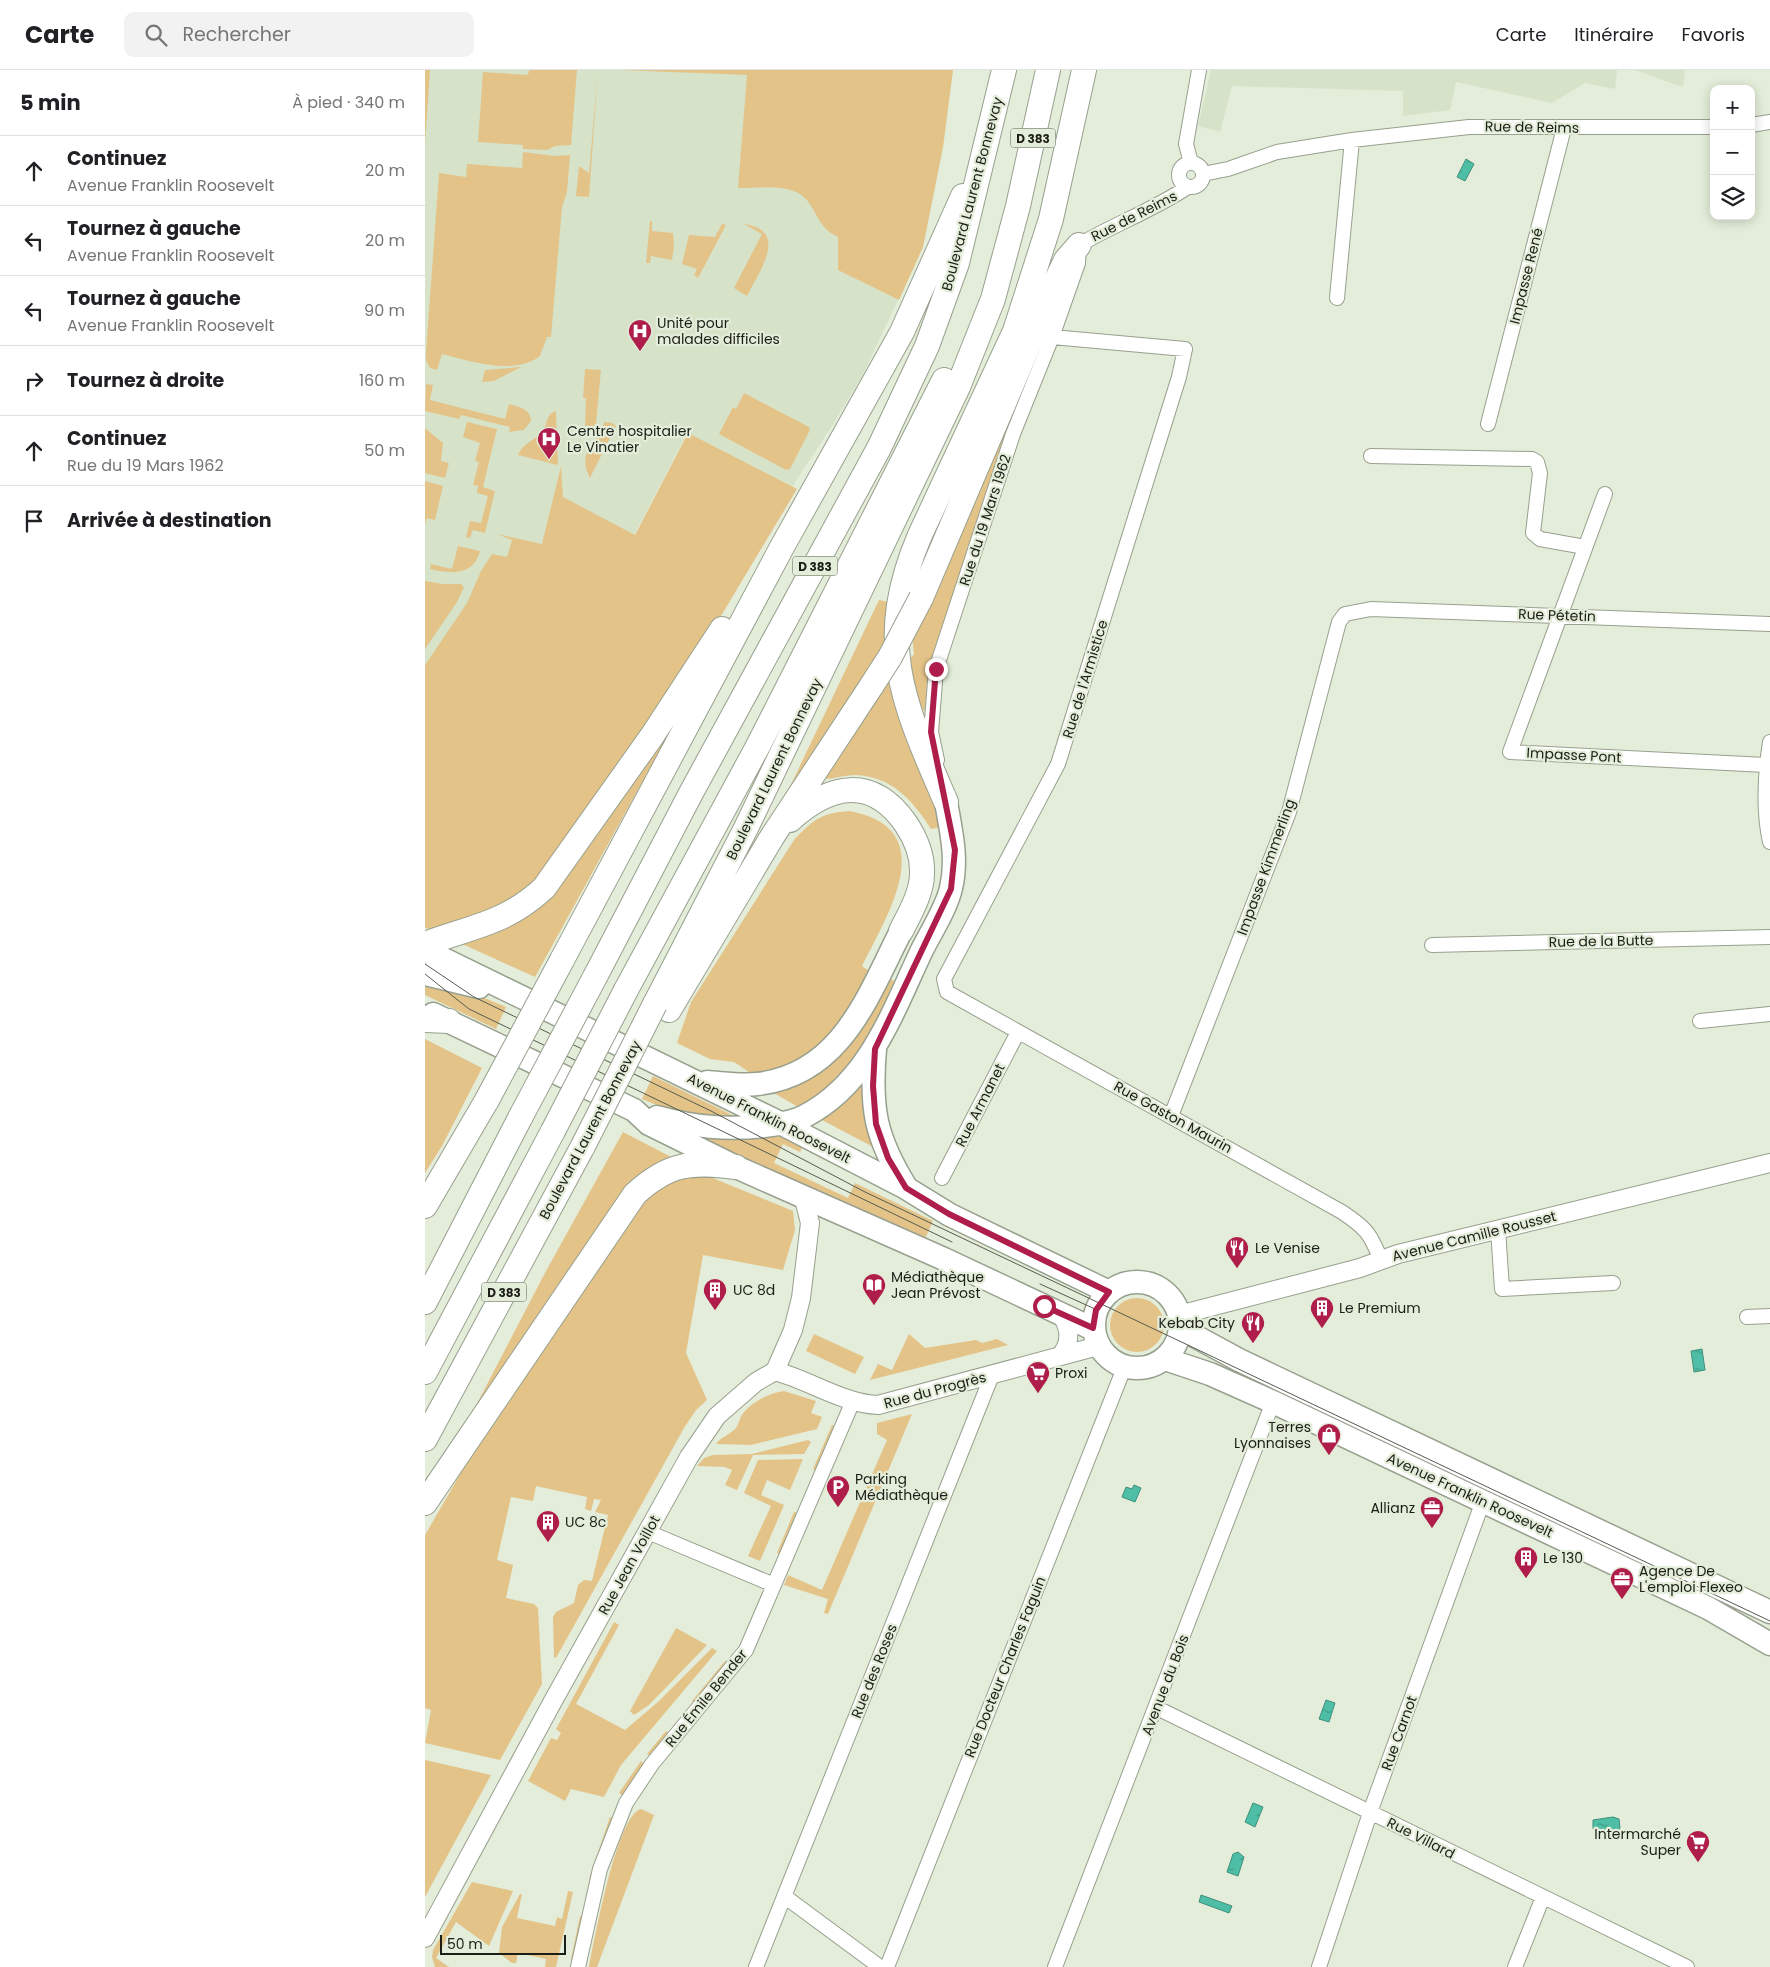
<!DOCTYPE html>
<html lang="fr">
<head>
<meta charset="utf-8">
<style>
	:root { --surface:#fff; --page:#f2f2f2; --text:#202124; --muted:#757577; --line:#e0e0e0 }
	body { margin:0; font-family:Poppins,sans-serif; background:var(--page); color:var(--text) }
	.controls { position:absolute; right:15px; top:15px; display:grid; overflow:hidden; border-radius:10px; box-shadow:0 2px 12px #0003 }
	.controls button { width:45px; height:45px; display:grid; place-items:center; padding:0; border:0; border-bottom:1px solid var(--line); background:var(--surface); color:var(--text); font:25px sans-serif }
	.scale { position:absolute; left:15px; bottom:12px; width:126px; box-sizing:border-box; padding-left:5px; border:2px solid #1b1e17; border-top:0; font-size:14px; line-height:18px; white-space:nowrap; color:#1b1e17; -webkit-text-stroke:4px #e3edd9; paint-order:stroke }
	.stop { position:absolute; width:15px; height:15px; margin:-11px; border:4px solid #af1d4a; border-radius:50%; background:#fff }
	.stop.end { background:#af1d4a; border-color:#fff; box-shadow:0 1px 5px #0008 }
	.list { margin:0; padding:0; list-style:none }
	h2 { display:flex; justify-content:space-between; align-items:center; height:65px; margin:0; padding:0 20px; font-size:21px }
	h2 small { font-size:16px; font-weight:400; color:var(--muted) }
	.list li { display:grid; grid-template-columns:32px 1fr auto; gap:15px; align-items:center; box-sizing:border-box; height:70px; padding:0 20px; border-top:1px solid var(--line) }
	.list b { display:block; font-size:19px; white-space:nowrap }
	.list p { margin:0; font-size:16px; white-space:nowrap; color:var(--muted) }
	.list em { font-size:16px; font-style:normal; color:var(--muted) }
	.icon { flex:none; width:28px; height:28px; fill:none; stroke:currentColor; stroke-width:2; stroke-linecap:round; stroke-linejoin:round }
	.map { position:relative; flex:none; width:1345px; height:1897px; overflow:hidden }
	header { display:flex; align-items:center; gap:30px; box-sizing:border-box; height:70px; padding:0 25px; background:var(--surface); border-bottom:1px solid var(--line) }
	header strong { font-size:24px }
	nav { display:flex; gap:28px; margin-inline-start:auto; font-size:18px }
	.search { width:350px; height:45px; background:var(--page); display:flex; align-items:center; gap:12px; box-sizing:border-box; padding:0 18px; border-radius:10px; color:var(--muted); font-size:19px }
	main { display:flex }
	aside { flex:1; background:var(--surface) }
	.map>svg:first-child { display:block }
</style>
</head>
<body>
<header>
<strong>Carte</strong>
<div class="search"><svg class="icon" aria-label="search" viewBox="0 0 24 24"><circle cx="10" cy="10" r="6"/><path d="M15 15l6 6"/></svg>Rechercher</div>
<nav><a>Carte</a><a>Itinéraire</a><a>Favoris</a></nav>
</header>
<main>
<aside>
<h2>5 min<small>À pied · 340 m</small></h2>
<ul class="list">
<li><svg class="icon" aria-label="ahead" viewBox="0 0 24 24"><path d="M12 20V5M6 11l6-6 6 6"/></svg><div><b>Continuez</b><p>Avenue Franklin Roosevelt</p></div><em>20 m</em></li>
<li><svg class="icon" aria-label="left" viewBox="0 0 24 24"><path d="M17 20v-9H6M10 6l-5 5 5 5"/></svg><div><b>Tournez à gauche</b><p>Avenue Franklin Roosevelt</p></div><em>20 m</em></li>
<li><svg class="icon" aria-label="left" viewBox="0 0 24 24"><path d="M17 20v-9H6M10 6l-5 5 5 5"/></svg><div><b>Tournez à gauche</b><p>Avenue Franklin Roosevelt</p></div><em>90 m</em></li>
<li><svg class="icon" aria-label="right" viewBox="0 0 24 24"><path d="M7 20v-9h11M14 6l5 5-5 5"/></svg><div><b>Tournez à droite</b></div><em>160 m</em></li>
<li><svg class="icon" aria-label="ahead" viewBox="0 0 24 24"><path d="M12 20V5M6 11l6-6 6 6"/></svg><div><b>Continuez</b><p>Rue du 19 Mars 1962</p></div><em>50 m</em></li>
<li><svg class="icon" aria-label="arrive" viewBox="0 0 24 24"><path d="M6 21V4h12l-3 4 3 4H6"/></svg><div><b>Arrivée à destination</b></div></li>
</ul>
</aside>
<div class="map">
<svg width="1345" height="1897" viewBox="0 0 1345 1897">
	<defs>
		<pattern id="water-ripples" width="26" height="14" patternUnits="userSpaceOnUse" patternTransform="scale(1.25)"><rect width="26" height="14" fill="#4ebfa6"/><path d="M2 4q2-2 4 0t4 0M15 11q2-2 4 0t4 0" fill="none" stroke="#409b86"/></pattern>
	</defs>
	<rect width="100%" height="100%" fill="#e3edd9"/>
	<path fill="#d6e3c9" d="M0,0H528L518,77L498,177L437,306L408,354L367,417L262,363L40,792L0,793Z
		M786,0H1192L1190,19L1160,13L1127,33L1031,12L1025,40L978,46V21L807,16L795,62L773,56Z
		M1210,0H1260L1258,17L1246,13Z"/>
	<path fill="#e4c389" d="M0,0H5L0,75Z
		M104,0H152L146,75L130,76L122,80L98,79V75L53,72L58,2L103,5Z
		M173,0L164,127L151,126L154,96L164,103Z
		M194,0H528L518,77L498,177L474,230L413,200V167C394,158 393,144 381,129C367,113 332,118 313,118L322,5Z
		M98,82L130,86L145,85L142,122L137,137L126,267H122L115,286C89,306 45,291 17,284L12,300L5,298L1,291V283L14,103L41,107L42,94L97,98Z
		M225,151H227V161L248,163L249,177L247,190L226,186L225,193H221Z
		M297,154L301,155L273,208L269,205L272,199L257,194L264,165L290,167Z
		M319,154C365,160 334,202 322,226L309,218L337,164Z
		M622,256L583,360L507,588L502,611L500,641C490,634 486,602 484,590L489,584L487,565Z
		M96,297L69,311L57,312L60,300Z
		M160,299L176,300L171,354L165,358L160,356L161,328H158Z
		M1,314L8,315L5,330L80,349L84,334C94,337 106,339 106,351L99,360L84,362L85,357L36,345L34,349L0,341Z
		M319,323L384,357L385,360L365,399L361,400L294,364L308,337L311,339Z
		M131,341L133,395L93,385C98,372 111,371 118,360C123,353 121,344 131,341Z
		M42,352L72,359L58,417L70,421L60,463L48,460L45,468L41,467L45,451L56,453L63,426L52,423L53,416L48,415L54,392L50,391L55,373L38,367Z
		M179,352L187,353L191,356L165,408C150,381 175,371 179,352Z
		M0,358L18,373L16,391L24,393L20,408L0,403Z
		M263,363L372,419L278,576L224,656L97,829L14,861L0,858V595L42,533L56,501L67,484L82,487L87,470L72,464L117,474L136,396L138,427L210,465Z
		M0,411L18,416L10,450L2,448L0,455Z
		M33,476L55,481C49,506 25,504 5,499L6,494L27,499Z
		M0,511L18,514H36L39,517L32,532L0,579Z
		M454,530L469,533L462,580L361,725Z
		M466,605L517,757L506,759C488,731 467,706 430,705C419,705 409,709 399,709Z
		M254,645L110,907L33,872L69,862Z
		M424,741C518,758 463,844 437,896L444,901C426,938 403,983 360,996C349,1000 338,1002 327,1004L309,992L285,989L252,973L266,932L369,770C388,750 396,743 424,741Z
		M464,908L469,911L441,974L414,1011L375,1038L347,1022C414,1003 435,967 464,908Z
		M0,910L45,922L81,937L71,959L0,925Z
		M0,969L57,998L17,1076L0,1103Z
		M228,1006L311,1047L314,1049L251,1043L217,1029Z
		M438,1014L452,1079L397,1050L420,1032Z
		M198,1062L252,1090L45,1347L121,1201Z
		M260,1063L335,1067L362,1065L379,1074L375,1082L358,1074L349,1093L423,1128L430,1113L508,1151L499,1171Z
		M382,1078L512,1146L384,1082Z
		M273,1102L368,1141L370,1160L358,1200L278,1185L261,1283L282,1330L271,1340L259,1358L131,1588L129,1587L128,1547L131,1542L149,1533L153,1515L159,1510L167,1511L183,1445L170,1442L176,1430L169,1429L166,1441L160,1439L162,1427L111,1416L108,1431L86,1427L72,1490L88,1495L81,1528L109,1534L113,1538L117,1614L75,1690L0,1673L6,1640L0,1638V1465L37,1401L120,1271L229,1115Z
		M685 1255a27 27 0 1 1 54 0a27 27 0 1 1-54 0Z
		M389,1264L439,1287L430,1304L381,1281Z
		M484,1264L500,1278L551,1270L557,1273L572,1269L583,1275L445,1310L453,1294L467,1300Z
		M359,1321L391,1331L386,1343L397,1347L392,1359L326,1375L291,1374C296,1367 304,1365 310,1359C314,1355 314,1349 317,1345C325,1333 344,1323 359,1321Z
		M487,1344L403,1544L399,1543L403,1529L359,1515L363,1505L397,1520L462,1370L452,1364V1353Z
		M407,1355L411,1357L392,1401L388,1399Z
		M383,1370L386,1372L379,1384L328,1385L312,1420L300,1415L307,1400L300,1397L272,1396L279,1388L288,1385L327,1384Z
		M378,1389L365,1420L342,1410L336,1425L359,1435L335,1491L323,1486L346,1436L319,1423L333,1390Z
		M369,1442L374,1443L357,1485L352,1483Z
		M189,1552L194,1555L151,1634L200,1660L233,1632L287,1578L292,1581L196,1695L179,1727L146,1719L140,1731L103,1711L126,1668L132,1670L136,1663L131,1659Z
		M251,1558L282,1575L224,1635L209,1645L205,1641Z
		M300,1591L304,1594L270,1634L267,1631Z
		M241,1661L245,1664L226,1687L222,1684Z
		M0,1690L66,1705L0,1827Z
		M216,1691L219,1694L198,1726L194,1723Z
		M216,1739L229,1745L172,1897H164C169,1872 192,1744 216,1739Z
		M185,1747L189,1748L169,1809H164Z
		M47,1812L88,1821L64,1876L31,1852L11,1888L24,1897H10L7,1887L8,1880Z
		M143,1821L148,1822L131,1897H120L121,1889L93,1883L91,1893H87L74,1883L77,1857L95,1824H97L92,1848L130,1856L132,1847L137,1849Z
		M155,1846L160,1847L151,1890L146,1889Z"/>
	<path fill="url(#water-ripples)" stroke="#3f8f7b" d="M1041,89L1049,94L1040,111L1032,107Z
		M1277,1279L1280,1300L1269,1302L1266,1281Z
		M709,1415L716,1418L710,1432L697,1427L701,1417L707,1419Z
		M901,1630L910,1633L904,1652L894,1649Z
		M828,1733L838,1737L830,1757L820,1752Z
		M1188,1747L1194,1749L1195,1758L1192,1762L1168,1759V1750Z
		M813,1782L819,1787L813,1806L802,1802L808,1784Z
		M776,1825L807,1836L804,1843L774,1832Z"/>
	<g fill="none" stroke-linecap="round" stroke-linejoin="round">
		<g stroke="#97a08e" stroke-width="16">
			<path id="minor" d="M1326,55L1345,52
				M754 105a12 12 0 1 1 24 0a12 12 0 1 1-24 0Z
				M766,93L761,74L774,0
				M778,104L803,99L852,82L927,70L1044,57H1289
				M912,228L927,70
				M627,267L760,279L754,307L633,694L519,909L522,922L917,1142C941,1158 945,1163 956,1190
				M1063,354L1139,58
				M946,386L1107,389L1112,392L1115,403L1108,463L1115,469L1160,477
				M1180,424L1085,682L1341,695
				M1345,672C1340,704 1338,740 1345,772
				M512,690L506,662L511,599L588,364L627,267L653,193L654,175C690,154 728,140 763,117
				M1007,875L1345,867
				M1275,951L1345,944
				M746,1046L864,742L914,552L920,544L946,539L1345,554
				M517,1108L593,962
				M1073,1159L1077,1219L1188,1213
				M1322,1247L1345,1246
				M223,1462L349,1515
				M732,1638L1262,1897
				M359,1826L455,1897
				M153,1897L175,1799L201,1733L227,1694L321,1580L428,1331
				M331,1897L567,1305
				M462,1897L699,1298
				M630,1897L848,1332
				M894,1897L948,1734L1058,1431
				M1090,1897L1118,1827"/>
		</g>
		<g stroke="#97a08e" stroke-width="20">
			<path id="tertiary" d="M635,1243C645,1257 647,1273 635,1286
				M754,1245L935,1198L973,1184L1345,1093
				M350,1301C384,1310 419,1334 453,1335L673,1276
				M0,1868L128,1631L264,1387L292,1346L331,1312L350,1301L368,1260L376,1228L385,1153L379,1129"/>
		</g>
		<g stroke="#97a08e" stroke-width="25">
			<path id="primary" d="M0,880L357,1054L481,1118L525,1145L684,1222
				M0,904L54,917
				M8,944L209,1040L224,1054L311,1097L519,1189L668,1259
				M450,979C445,1038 450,1067 481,1117
				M282,1012C298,1013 316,1016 332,1014C416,1005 443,926 476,861
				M232,1047C269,1057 301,1060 340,1056C353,1054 367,1053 380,1046C444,1013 468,941 497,880C506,862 522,837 526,818C533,789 526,761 521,732
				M669 1255a43 43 0 1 1 86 0a43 43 0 1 1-86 0Z
				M755,1258L814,1290L1345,1542
				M740,1289L785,1304L848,1332L1283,1538L1345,1574"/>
		</g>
		<g stroke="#97a08e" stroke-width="26">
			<path id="trunk" d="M496,528L630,213L641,190L654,175
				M521,732C478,633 449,572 495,465L590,261L626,149L659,0
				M365,750C405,714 447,705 481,754C491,769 498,785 497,804C497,823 484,845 476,861
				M0,874C48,856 80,854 119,818L227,666L297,559
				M137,890L357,477L477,262L538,126
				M171,905L266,723L454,378L502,276L532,193L579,0
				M201,920L333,676L519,310
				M230,934L321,758L533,317L568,229L593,136L623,0
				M244,940L347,767L447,615
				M0,950L24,951
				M0,1136L62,1030
				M0,1232L96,1046
				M0,1302L128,1061
				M0,1369L158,1076
				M0,1433L210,1124C245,1092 266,1092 311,1097"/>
		</g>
		<use href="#minor" stroke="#fff" stroke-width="14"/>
		<use href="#tertiary" stroke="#fff" stroke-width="18"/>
		<use href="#primary" stroke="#fff" stroke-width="22"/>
		<use href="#trunk" stroke="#fff" stroke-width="24"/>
		<path stroke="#565b50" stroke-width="1" d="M0,894L49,927L286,1041L440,1122L1345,1551
			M0,904L44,939L527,1172
			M615,1214L670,1239"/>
		<g stroke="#97a08e" stroke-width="26" stroke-linecap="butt">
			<path id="trunk-bridge" d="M447,615L465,587L496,528
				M62,1030L137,890
				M96,1046L171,905
				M128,1061L201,920
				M158,1076L230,934"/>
		</g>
		<use href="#trunk-bridge" stroke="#fff" stroke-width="24"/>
	</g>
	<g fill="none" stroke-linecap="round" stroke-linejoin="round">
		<path stroke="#af1d4a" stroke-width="6" d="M511,599L506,662L530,780L526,819L450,979L448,1016L451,1054L463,1088L481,1118L524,1144L684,1222L671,1240L668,1258L619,1236"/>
	</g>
	<defs>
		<g id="hospital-pin" transform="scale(1.25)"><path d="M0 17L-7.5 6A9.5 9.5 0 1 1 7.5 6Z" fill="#af1d4a" stroke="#e3edd9"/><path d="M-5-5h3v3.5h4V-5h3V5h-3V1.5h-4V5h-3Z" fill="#fff"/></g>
		<g id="restaurant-pin" transform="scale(1.25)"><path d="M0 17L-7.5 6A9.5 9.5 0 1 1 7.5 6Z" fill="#af1d4a" stroke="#e3edd9"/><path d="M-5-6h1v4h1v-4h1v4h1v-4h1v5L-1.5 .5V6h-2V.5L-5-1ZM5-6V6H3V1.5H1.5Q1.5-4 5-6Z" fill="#fff"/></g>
		<g id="library-pin" transform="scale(1.25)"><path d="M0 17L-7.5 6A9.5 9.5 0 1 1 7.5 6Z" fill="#af1d4a" stroke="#e3edd9"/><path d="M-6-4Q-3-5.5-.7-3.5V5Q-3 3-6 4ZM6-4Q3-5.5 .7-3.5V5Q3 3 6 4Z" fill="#fff"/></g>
		<g id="building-pin" transform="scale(1.25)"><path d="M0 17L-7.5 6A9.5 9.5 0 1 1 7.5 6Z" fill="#af1d4a" stroke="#e3edd9"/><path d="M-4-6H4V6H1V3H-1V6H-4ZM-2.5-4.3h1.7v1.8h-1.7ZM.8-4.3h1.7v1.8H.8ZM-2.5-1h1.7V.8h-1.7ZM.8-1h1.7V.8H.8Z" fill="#fff"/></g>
		<g id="supermarket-pin" transform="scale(1.25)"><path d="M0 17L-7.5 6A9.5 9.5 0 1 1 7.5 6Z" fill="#af1d4a" stroke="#e3edd9"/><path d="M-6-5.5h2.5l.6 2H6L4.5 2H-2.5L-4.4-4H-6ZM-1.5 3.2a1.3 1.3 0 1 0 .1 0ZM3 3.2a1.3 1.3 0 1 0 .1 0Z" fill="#fff"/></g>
		<g id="shop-pin" transform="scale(1.25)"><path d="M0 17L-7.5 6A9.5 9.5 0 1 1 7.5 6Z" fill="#af1d4a" stroke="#e3edd9"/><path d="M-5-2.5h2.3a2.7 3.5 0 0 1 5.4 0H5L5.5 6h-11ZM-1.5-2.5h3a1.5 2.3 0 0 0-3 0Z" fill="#fff"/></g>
		<g id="parking-pin" transform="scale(1.25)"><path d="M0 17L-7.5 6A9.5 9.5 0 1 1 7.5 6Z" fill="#af1d4a" stroke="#e3edd9"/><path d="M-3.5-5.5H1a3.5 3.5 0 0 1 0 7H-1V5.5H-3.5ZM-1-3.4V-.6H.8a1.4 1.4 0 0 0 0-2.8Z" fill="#fff"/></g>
		<g id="office-pin" transform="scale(1.25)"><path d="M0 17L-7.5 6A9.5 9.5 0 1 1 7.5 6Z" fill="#af1d4a" stroke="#e3edd9"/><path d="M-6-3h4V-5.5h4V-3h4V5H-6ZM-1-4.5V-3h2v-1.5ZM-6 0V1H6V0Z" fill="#fff"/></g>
	</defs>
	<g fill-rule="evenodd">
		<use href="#hospital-pin" x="215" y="261"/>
		<use href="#hospital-pin" x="124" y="369"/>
		<use href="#restaurant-pin" x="812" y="1178"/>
		<use href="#library-pin" x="449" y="1215"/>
		<use href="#building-pin" x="290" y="1220"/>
		<use href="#building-pin" x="897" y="1238"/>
		<use href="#restaurant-pin" x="828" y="1253"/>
		<use href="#supermarket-pin" x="613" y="1303"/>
		<use href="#shop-pin" x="904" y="1365"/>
		<use href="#parking-pin" x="413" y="1417"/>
		<use href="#office-pin" x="1007" y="1438"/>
		<use href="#building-pin" x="123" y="1452"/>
		<use href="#building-pin" x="1101" y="1488"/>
		<use href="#office-pin" x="1197" y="1509"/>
		<use href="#supermarket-pin" x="1273" y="1772"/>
	</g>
	<g text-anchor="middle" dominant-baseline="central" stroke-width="4.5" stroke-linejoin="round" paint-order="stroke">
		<g fill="#e3edd9" stroke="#575c51" stroke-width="1">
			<rect x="585.5" y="58.5" width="45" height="19" rx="4"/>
			<rect x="367.5" y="486.5" width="45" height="19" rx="4"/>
			<rect x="56.5" y="1212.5" width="45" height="19" rx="4"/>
		</g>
		<g font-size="12" font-weight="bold" fill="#1b1e17">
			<text x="608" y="68">D 383</text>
			<text x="390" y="496">D 383</text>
			<text x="79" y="1222">D 383</text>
		</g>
		<g font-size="14" fill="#1b1e17" stroke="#e3edd9">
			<text transform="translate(1107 57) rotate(1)">Rue de Reims</text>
			<text transform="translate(547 124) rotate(-75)">Boulevard Laurent Bonnevay</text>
			<text transform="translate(709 146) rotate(-27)">Rue de Reims</text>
			<text transform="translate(1101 206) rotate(-76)">Impasse René</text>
			<text transform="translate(560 450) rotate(-72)">Rue du 19 Mars 1962</text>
			<text transform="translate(1132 545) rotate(2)">Rue Pétetin</text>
			<text transform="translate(660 609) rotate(-73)">Rue de l'Armistice</text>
			<text transform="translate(1149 685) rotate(3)">Impasse Pont</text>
			<text transform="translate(349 699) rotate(-64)">Boulevard Laurent Bonnevay</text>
			<text transform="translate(841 797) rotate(-70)">Impasse Kimmerling</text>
			<text transform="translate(1176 871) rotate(-1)">Rue de la Butte</text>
			<text transform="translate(555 1035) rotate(-63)">Rue Armanet</text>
			<text transform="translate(748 1047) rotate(29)">Rue Gaston Maurin</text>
			<text transform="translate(344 1048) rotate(27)">Avenue Franklin Roosevelt</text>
			<text transform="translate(165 1060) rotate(-62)">Boulevard Laurent Bonnevay</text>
			<text transform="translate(1049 1166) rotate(-14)">Avenue Camille Rousset</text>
			<text transform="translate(510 1320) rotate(-15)">Rue du Progrès</text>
			<text transform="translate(1045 1425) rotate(25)">Avenue Franklin Roosevelt</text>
			<text transform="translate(204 1495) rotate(-61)">Rue Jean Voillot</text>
			<text transform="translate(580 1597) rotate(-68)">Rue Docteur Charles Faguin</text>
			<text transform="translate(449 1601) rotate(-68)">Rue des Roses</text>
			<text transform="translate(740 1615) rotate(-69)">Avenue du Bois</text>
			<text transform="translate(281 1628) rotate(-51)">Rue Émile Bender</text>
			<text transform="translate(974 1663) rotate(-70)">Rue Carnot</text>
			<text transform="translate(996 1768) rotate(27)">Rue Villard</text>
		</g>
		<g font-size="14" fill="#1b1e17" stroke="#e3edd9" text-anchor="start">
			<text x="232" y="253">Unité pour<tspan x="232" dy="16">malades difficiles</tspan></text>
			<text x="142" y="361">Centre hospitalier<tspan x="142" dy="16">Le Vinatier</tspan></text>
			<text x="830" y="1178">Le Venise</text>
			<text x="466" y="1207">Médiathèque<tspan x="466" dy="16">Jean Prévost</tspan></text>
			<text x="308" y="1220">UC 8d</text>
			<text x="914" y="1238">Le Premium</text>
			<text x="810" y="1253" text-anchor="end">Kebab City</text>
			<text x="630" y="1303">Proxi</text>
			<text x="886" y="1357" text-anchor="end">Terres<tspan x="886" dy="16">Lyonnaises</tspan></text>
			<text x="430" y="1409">Parking<tspan x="430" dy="16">Médiathèque</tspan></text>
			<text x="990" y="1438" text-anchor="end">Allianz</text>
			<text x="140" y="1452">UC 8c</text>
			<text x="1118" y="1488">Le 130</text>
			<text x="1214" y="1501">Agence De<tspan x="1214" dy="16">L'emploi Flexeo</tspan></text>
			<text x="1256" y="1764" text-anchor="end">Intermarché<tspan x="1256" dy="16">Super</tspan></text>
		</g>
	</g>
</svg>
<div class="controls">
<button>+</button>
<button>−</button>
<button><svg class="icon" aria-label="layers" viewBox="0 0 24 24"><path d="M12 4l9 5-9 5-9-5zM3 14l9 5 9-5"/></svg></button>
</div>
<div class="scale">50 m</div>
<div class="stop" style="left:619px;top:1236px"></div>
<div class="stop end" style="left:511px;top:599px"></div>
</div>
</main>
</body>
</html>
